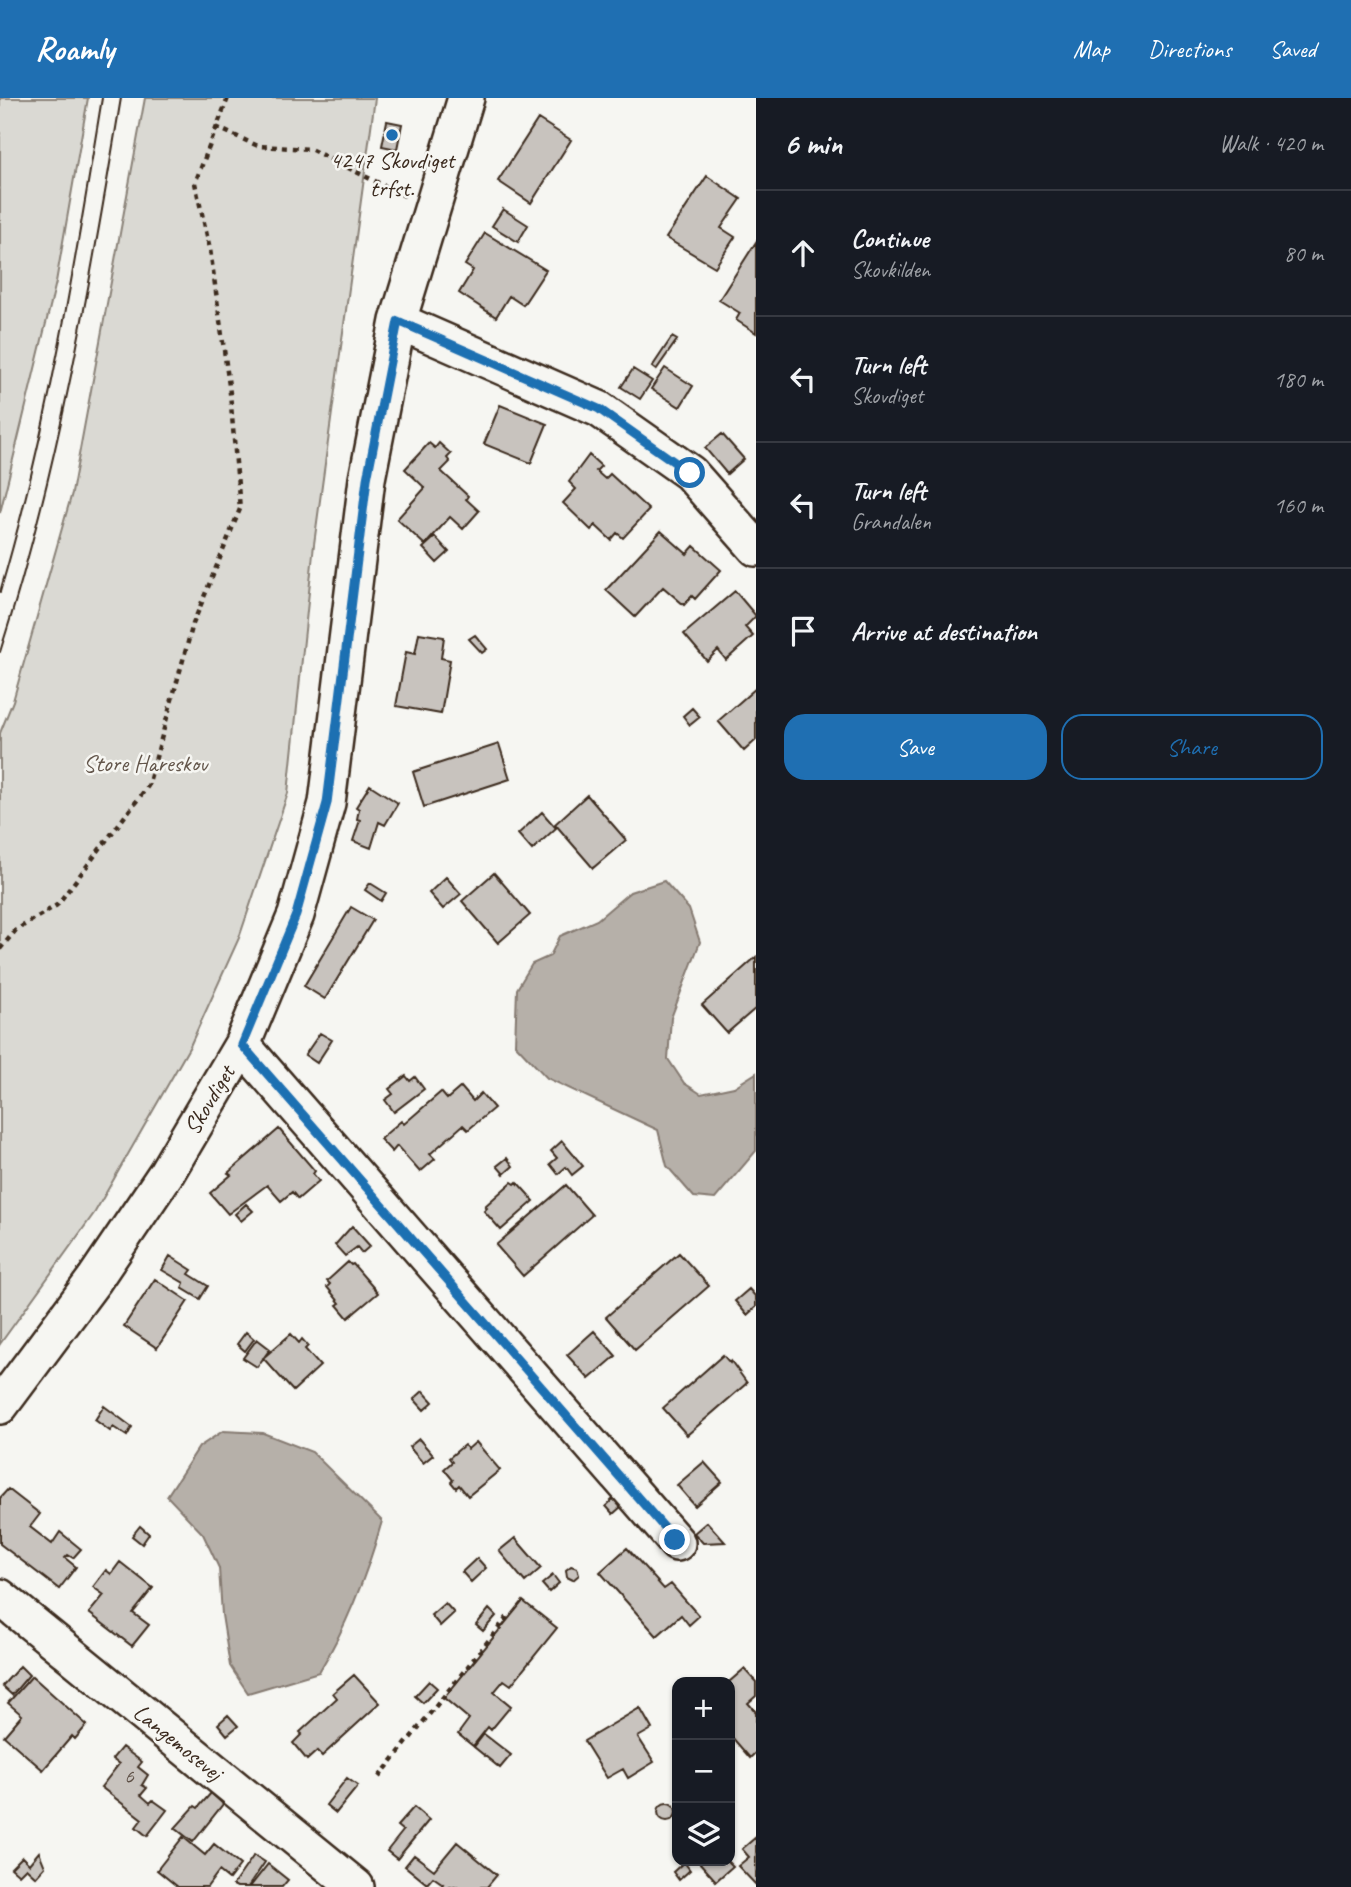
<!DOCTYPE html>
<html lang="en">
<head>
<meta charset="utf-8">
<style>
	:root { --surface:#171b24; --page:#20242c; --text:#f1f3f6; --muted:#9ea1a6; --line:#363941; --accent:#1f6fb2 }
	body { margin:0; font-family:Caveat,sans-serif; background:var(--page); color:var(--text) }
	.controls { position:absolute; right:21px; bottom:21px; display:grid; overflow:hidden; border-radius:14px; box-shadow:0 2px 5px #0004 }
	.controls button { width:63px; height:63px; display:grid; place-items:center; padding:0; border:0; border-bottom:2px solid var(--line); background:var(--surface); color:var(--text); font:35px sans-serif }
	.stop { position:absolute; width:21px; height:21px; margin:-16px; border:5px solid #1f6fb2; border-radius:50%; background:#fff }
	.stop.end { background:#1f6fb2; border-color:#fff; box-shadow:0 2px 7px #0008 }
	.list { margin:0; padding:0; list-style:none }
	h2 { display:flex; justify-content:space-between; align-items:center; height:91px; margin:0; padding:0 28px; font-size:30px }
	h2 small { font-size:23px; font-weight:400; color:var(--muted) }
	.list li { display:grid; grid-template-columns:46px 1fr auto; gap:21px; align-items:center; box-sizing:border-box; height:126px; padding:0 28px; border-top:2px solid var(--line) }
	.list b { display:block; font-size:26px; white-space:nowrap }
	.list p { margin:0; font-size:23px; white-space:nowrap; color:var(--muted) }
	.list em { font-size:23px; font-style:normal; color:var(--muted) }
	.actions { display:flex; gap:14px; padding:21px 28px }
	.actions a { flex:1; padding:16px 0; border:2px solid var(--accent); border-radius:21px; text-align:center; font-size:24px; color:var(--accent) }
	.actions .main { background:var(--accent); color:#fff }
	.icon { flex:none; width:38px; height:38px; fill:none; stroke:currentColor; stroke-width:2; stroke-linecap:round; stroke-linejoin:round }
	.map { position:relative; flex:none; width:756px; height:1789px; overflow:hidden }
	header { display:flex; align-items:center; gap:42px; box-sizing:border-box; height:98px; padding:0 35px; background:var(--accent); color:#fff }
	header strong { font-size:33px }
	nav { display:flex; gap:38px; margin-inline-start:auto; font-size:24px }
	main { display:flex }
	aside { flex:1; background:var(--surface) }
	.map>svg:first-child { display:block }
</style>
</head>
<body>
<header>
<strong>Roamly</strong>
<nav><a>Map</a><a>Directions</a><a>Saved</a></nav>
</header>
<main>
<div class="map">
<svg width="756" height="1789" viewBox="0 0 756 1789">
	<rect width="100%" height="100%" fill="#f6f6f2"/>
	<filter id="ink" filterUnits="userSpaceOnUse"><feTurbulence type="fractalNoise" baseFrequency=".0143" numOctaves="2"/><feDisplacementMap in="SourceGraphic" scale="14" xChannelSelector="R" yChannelSelector="G"/><feConvolveMatrix kernelMatrix="1 2 1 2 8 2 1 2 1" color-interpolation-filters="sRGB"/></filter>
	<g filter="url(#ink)">
		<path fill="#dad9d3" stroke="#8a8278" stroke-width="2" d="M0,0H88L56,184L0,415Z
			M145,0H375L314,446L288,695L239,840L190,948L95,1114L0,1246V635L13,603L72,395Z"/>
		<path fill="#b6b0a9" stroke="#857a71" stroke-width="2" d="M664,783L689,811L700,844L671,920L668,961L684,985L701,996L734,989L756,975V1053L715,1101L694,1099L667,1068L658,1032L547,980L515,946L517,891L532,866L550,858L560,838L597,822L630,794Z
			M223,1333L263,1335L312,1354L382,1423C367,1476 348,1526 319,1574L248,1595L230,1568L222,1517L219,1470L203,1436L167,1398L199,1349Z"/>
		<path fill="#c8c3be" stroke="#3b2a1e" stroke-width="2" d="M538,21L571,42L531,105L498,83Z
			M387,23L402,26L397,51L382,48Z
			M707,78L741,101L721,130L735,139L715,169L666,140Z
			M503,111L528,127L518,144L492,128Z
			M485,135L546,172L523,207L509,198L496,219L459,195L473,172L465,167Z
			M756,144V235L736,222L740,215L719,202Z
			M672,239L677,242L656,272L652,269Z
			M665,270L693,288L680,309L651,291Z
			M633,271L652,283L640,301L621,289Z
			M500,307L547,326L531,365L484,346Z
			M722,336L744,361L727,376L705,350Z
			M429,345L435,350L439,345L451,356L447,360L450,364L441,373L468,398L466,401L479,413L463,431L450,419L425,447L397,421L425,390L405,371Z
			M589,357L601,368L596,373L605,381L610,376L649,412L623,440L617,435L611,442L595,427L591,432L563,405L576,391L569,384Z
			M661,433L687,456L694,448L721,472L695,501L692,498L684,507L663,489L635,519L606,492Z
			M435,439L449,454L437,465L423,450Z
			M735,493L756,518L745,529L753,538L726,562L718,552L707,563L684,536Z
			M419,535L444,539L441,560L450,562L441,616L396,608L406,554L415,556Z
			M475,537L487,551L482,555L469,541Z
			M756,590V642L744,653L718,623Z
			M692,610L700,619L690,627L683,618Z
			M499,646L510,681L424,709L413,674Z
			M370,687L398,705L385,727L379,724L371,750L353,743L360,722L357,721L359,711L356,709Z
			M587,697L626,742L593,770L555,726Z
			M542,714L556,730L532,752L518,736Z
			M494,775L530,817L498,845L462,803Z
			M446,779L461,796L443,811L429,795Z
			M370,785L386,795L381,803L365,792Z
			M351,809L373,822L325,901L304,888Z
			M756,859V910L727,935L702,907Z
			M320,935L332,942L317,965L305,957Z
			M406,978L410,983L415,979L424,991L394,1014L385,1002L393,996L389,991Z
			M461,989L473,1003L481,995L494,1010L468,1032L463,1027L430,1056L435,1061L420,1074L397,1048L392,1054L380,1041L401,1023L404,1026L441,994L447,1001Z
			M279,1031L315,1073L313,1076L319,1083L298,1101L292,1094L281,1103L267,1087L228,1116L210,1095L231,1077L228,1075Z
			M562,1043L583,1068L572,1077L566,1069L558,1076L550,1066L557,1060L551,1053Z
			M507,1060L513,1068L504,1076L497,1068Z
			M512,1084L515,1086L517,1084L534,1103L501,1132L484,1113L487,1110L485,1108Z
			M566,1087L592,1117L523,1178L496,1147Z
			M246,1106L253,1113L241,1123L235,1116Z
			M352,1128L370,1148L362,1155L357,1149L345,1158L335,1147Z
			M679,1155L709,1188L635,1252L606,1219Z
			M170,1158L192,1172L189,1176L208,1188L200,1201L182,1190L184,1185L162,1172Z
			M348,1164L351,1167L353,1166L378,1195L348,1220L337,1207L340,1205L327,1189L330,1186L327,1183Z
			M155,1181L188,1203L157,1250L124,1228Z
			M749,1191L756,1199V1209L747,1217L735,1203Z
			M594,1233L616,1258L589,1281L567,1257Z
			M246,1234L254,1241L245,1253L237,1246Z
			M291,1236L299,1245L302,1241L308,1248L305,1251L320,1268L293,1293L263,1260Z
			M257,1241L270,1251L257,1269L243,1260Z
			M723,1257L730,1265L731,1263L747,1285L687,1337L663,1310Z
			M423,1293L433,1304L424,1312L414,1301Z
			M104,1308L132,1329L127,1338L113,1329L110,1333L95,1322Z
			M419,1341L433,1357L423,1365L409,1349Z
			M476,1344L500,1372L468,1398L459,1387L456,1390L451,1384L453,1382L444,1371L452,1364L449,1360L464,1347L468,1351Z
			M704,1364L722,1384L695,1408L677,1387Z
			M8,1391L40,1416L30,1429L52,1446L60,1434L81,1451L73,1460L68,1457L65,1460L76,1469L59,1491L0,1446V1400Z
			M614,1400L622,1408L613,1416L606,1408Z
			M707,1424L725,1444L703,1445L694,1435Z
			M140,1428L149,1436L142,1446L132,1438Z
			M515,1440L541,1470L525,1484L499,1453Z
			M627,1450L664,1491L671,1486L699,1518L689,1527L681,1517L657,1538L600,1474Z
			M477,1460L486,1470L471,1484L462,1474Z
			M120,1464L153,1490L133,1515L149,1527L132,1548L89,1515L104,1497L93,1489L106,1472L111,1476Z
			M571,1468L577,1470L579,1477L573,1482L567,1479L566,1472Z
			M553,1477L559,1485L549,1494L542,1486Z
			M523,1503L557,1530L511,1587L504,1582L494,1594L511,1608L491,1632L488,1629L473,1648L458,1636L469,1621L444,1600Z
			M445,1505L454,1515L440,1528L431,1517Z
			M489,1511L496,1518L483,1533L476,1527Z
			M20,1568L29,1577L12,1597L2,1588Z
			M744,1571L756,1584V1598L748,1605L756,1614V1654L750,1660L730,1637L729,1584Z
			M354,1577L380,1605L322,1658L317,1653L307,1662L293,1645L302,1636L300,1634L337,1600L333,1595Z
			M32,1578L87,1627L75,1641L72,1638L43,1672L4,1638L22,1617L8,1605Z
			M429,1583L437,1590L423,1605L415,1598Z
			M640,1610L652,1631L638,1639L654,1664L628,1680L623,1671L607,1680L584,1643Z
			M228,1617L238,1628L227,1637L218,1626Z
			M484,1636L511,1657L500,1670L474,1649Z
			M122,1649L142,1664L138,1669L148,1677L142,1687L147,1690L141,1697L150,1705L153,1702L167,1712L147,1738L136,1729L142,1721L101,1689L119,1666L112,1661Z
			M347,1680L358,1688L336,1715L326,1707Z
			M211,1695L223,1706L193,1744L175,1730L195,1708L198,1710Z
			M658 1714a9 9 0 1 1 18 0a9 9 0 1 1-18 0Z
			M414,1709L429,1722L397,1761L387,1753L403,1733L397,1728Z
			M183,1739L205,1757L214,1746L240,1767L229,1781L219,1773L207,1789H178L157,1772Z
			M756,1739V1787L738,1768L749,1759L742,1751Z
			M457,1744L497,1777L487,1789H440L443,1786L433,1779L427,1786L405,1768L414,1757L434,1772Z
			M39,1754L45,1769L36,1779L26,1770L19,1777L11,1770L22,1759L29,1766Z
			M254,1757L265,1764L248,1789H237L233,1787Z
			M698,1763H728L733,1768L716,1783Z
			M684,1764L690,1772L679,1782L673,1774Z
			M268,1766L288,1782L282,1789H250Z"/>
		<g fill="none" stroke-linecap="round" stroke-linejoin="round">
			<g stroke="#3b2a1e" stroke-width="40">
				<path id="minor" d="M398,223L599,311L690,375L756,450
					M242,947L677,1445
					M0,1308L94,1182L167,1074L242,947L296,817L327,705L367,381L398,223L466,0
					M0,1499L356,1789"/>
			</g>
			<path stroke="#3b2a1e" stroke-width="4.5" stroke-dasharray="5 5" stroke-linecap="butt" d="M216,29L258,48L310,51L405,98
				M0,851L16,832L57,807L148,688L193,526L240,411L230,295L210,151L195,85L228,0
				M379,1679L509,1517"/>
			<use href="#minor" stroke="#f6f6f2" stroke-width="35"/>
			<path stroke="#3b2a1e" stroke-width="2" d="M0,494C48,332 75,166 102,0
				M0,554C58,373 90,187 121,0"/>
		</g>
	</g>
	<g fill="none" stroke-linecap="round" stroke-linejoin="round" filter="url(#ink)">
		<path stroke="#1f6fb2" stroke-width="9" d="M675,1442L242,947L296,817L327,705L367,381L398,223L599,311L690,375"/>
	</g>
	<circle fill="#1f6fb2" stroke="#f6f6f2" stroke-width="2.5" cx="392" cy="37" r="7"/>
	<g text-anchor="middle" dominant-baseline="central" stroke-width="5" stroke-linejoin="round" paint-order="stroke">
		<g font-size="21" fill="#5e5046">
			<text x="129" y="1678">6</text>
		</g>
		<g font-size="24" fill="#3b2a1e" stroke="#f6f6f2">
			<text x="392" y="62">4247 Skovdiget<tspan x="392" dy="28">trfst.</tspan></text>
		</g>
		<g font-size="24" fill="#63564b" stroke="#f6f6f2">
			<text x="145" y="665">Store Hareskov</text>
		</g>
		<g font-size="24" fill="#3b2a1e" stroke="#f6f6f2">
			<text transform="translate(209 1002) rotate(-59)">Skovdiget</text>
			<text transform="translate(178 1644) rotate(39)">Langemosevej</text>
		</g>
	</g>
</svg>
<div class="controls">
<button>+</button>
<button>−</button>
<button><svg class="icon" aria-label="layers" viewBox="0 0 24 24"><path d="M12 4l9 5-9 5-9-5zM3 14l9 5 9-5"/></svg></button>
</div>
<div class="stop" style="left:690px;top:375px"></div>
<div class="stop end" style="left:675px;top:1442px"></div>
</div>
<aside>
<h2>6 min<small>Walk · 420 m</small></h2>
<ul class="list">
<li><svg class="icon" aria-label="ahead" viewBox="0 0 24 24"><path d="M12 20V5M6 11l6-6 6 6"/></svg><div><b>Continue</b><p>Skovkilden</p></div><em>80 m</em></li>
<li><svg class="icon" aria-label="left" viewBox="0 0 24 24"><path d="M17 20v-9H6M10 6l-5 5 5 5"/></svg><div><b>Turn left</b><p>Skovdiget</p></div><em>180 m</em></li>
<li><svg class="icon" aria-label="left" viewBox="0 0 24 24"><path d="M17 20v-9H6M10 6l-5 5 5 5"/></svg><div><b>Turn left</b><p>Grandalen</p></div><em>160 m</em></li>
<li><svg class="icon" aria-label="arrive" viewBox="0 0 24 24"><path d="M6 21V4h12l-3 4 3 4H6"/></svg><div><b>Arrive at destination</b></div></li>
</ul>
<div class="actions"><a class="main">Save</a><a>Share</a></div>
</aside>
</main>
</body>
</html>
